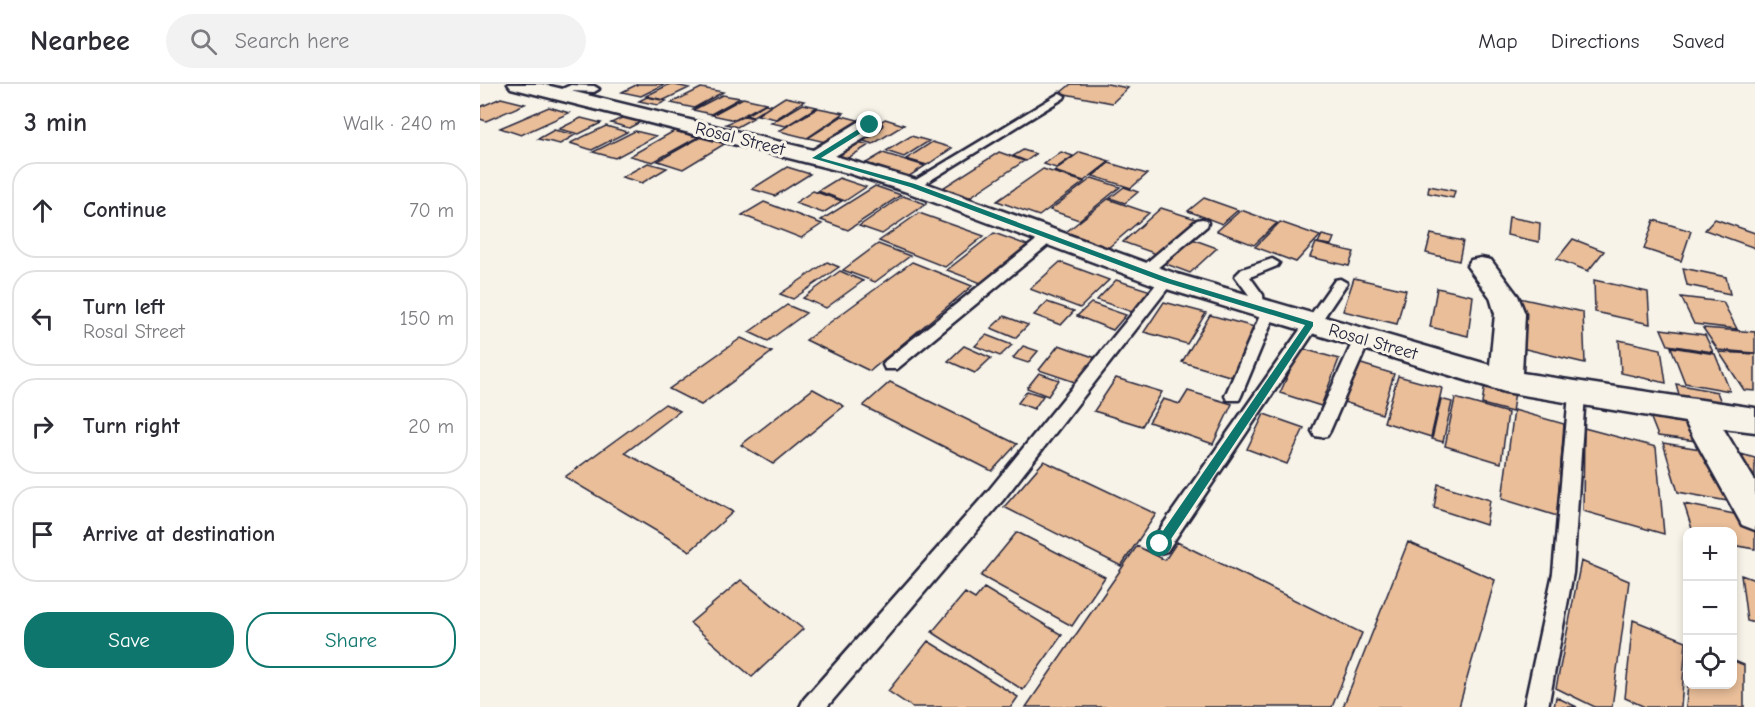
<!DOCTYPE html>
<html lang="en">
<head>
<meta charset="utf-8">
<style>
	:root { --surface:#fff; --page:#f2f2f3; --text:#2b2b33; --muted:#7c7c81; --line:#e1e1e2; --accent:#0f766e }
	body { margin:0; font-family:"Comic Neue",sans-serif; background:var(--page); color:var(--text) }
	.controls { position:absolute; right:18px; bottom:18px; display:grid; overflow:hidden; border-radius:12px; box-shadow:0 3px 9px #0003 }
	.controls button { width:54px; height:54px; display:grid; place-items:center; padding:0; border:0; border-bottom:2px solid var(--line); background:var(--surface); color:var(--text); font:30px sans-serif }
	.stop { position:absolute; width:18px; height:18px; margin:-14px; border:4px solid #0f766e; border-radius:50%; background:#fff }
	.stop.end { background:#0f766e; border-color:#fff; box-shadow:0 2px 6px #0008 }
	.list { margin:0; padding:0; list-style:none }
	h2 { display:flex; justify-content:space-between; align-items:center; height:78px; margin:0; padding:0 24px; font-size:26px }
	h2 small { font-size:20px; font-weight:400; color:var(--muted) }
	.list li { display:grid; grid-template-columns:39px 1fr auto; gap:18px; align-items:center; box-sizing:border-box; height:96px; margin:0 12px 12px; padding:0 12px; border:2px solid var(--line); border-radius:24px }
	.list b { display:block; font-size:22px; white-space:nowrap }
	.list p { margin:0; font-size:20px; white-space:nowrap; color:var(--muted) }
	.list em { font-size:20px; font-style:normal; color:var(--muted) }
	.actions { display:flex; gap:12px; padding:18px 24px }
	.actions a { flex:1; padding:14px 0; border:2px solid var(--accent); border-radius:24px; text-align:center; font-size:21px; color:var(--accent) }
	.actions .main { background:var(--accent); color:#fff }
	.icon { flex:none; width:33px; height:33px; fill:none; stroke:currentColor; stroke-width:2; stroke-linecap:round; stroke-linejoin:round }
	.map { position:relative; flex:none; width:1275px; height:623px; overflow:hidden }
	header { display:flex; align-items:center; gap:36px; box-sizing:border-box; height:84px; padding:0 30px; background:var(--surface); border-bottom:2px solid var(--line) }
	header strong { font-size:28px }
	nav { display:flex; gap:33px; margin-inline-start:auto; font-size:21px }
	.search { width:420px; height:54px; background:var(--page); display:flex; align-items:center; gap:15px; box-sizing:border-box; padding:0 21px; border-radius:33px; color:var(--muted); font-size:22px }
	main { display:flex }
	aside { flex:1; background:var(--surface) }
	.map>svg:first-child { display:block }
</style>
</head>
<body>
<header>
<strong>Nearbee</strong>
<div class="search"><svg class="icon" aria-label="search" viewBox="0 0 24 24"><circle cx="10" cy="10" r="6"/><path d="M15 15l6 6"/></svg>Search here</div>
<nav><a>Map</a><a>Directions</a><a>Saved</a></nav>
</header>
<main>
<aside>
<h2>3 min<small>Walk · 240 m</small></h2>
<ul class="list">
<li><svg class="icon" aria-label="ahead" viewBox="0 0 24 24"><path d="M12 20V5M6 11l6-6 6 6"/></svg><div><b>Continue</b></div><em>70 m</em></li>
<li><svg class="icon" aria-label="left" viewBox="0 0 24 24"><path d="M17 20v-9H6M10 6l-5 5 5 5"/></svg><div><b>Turn left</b><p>Rosal Street</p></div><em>150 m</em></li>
<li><svg class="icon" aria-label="right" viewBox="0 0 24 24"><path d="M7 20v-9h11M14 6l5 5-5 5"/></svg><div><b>Turn right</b></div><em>20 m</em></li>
<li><svg class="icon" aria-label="arrive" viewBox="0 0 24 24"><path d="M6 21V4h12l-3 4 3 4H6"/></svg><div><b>Arrive at destination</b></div></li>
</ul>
<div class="actions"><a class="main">Save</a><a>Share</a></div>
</aside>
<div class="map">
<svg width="1275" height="623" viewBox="0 0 1275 623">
	<rect width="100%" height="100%" fill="#f7f3e8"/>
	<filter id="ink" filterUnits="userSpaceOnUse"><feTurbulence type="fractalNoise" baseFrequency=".0167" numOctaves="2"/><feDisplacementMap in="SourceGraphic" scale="12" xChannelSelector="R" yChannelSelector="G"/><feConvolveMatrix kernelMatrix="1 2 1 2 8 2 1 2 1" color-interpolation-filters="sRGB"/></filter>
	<g filter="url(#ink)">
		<path fill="#e9be99" stroke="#22223b" stroke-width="1.5" d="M158,0H185L161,12L142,8Z
			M190,0L209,4L184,16L166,12Z
			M591,0H627L648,4L632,19L580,9Z
			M221,4L243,8L214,24L191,19Z
			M242,11L260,14L231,30L213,26Z
			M167,13L186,17L178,21L159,17Z
			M305,13L324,17L296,35L277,31Z
			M21,14L45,20L6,37L0,35V23Z
			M263,14L286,19L255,36L232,31Z
			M285,20L291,21L272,33L266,31Z
			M323,20L337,23L306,42L291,39Z
			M69,23L89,29L41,51L20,44Z
			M338,24L364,29L327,54L299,47Z
			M146,32L164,36L149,44L131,39Z
			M265,32L273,34L257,43L246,40Z
			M362,32L386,38L354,60L328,54Z
			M101,34L121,39L99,50L79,45Z
			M405,35L424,41L393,60L374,54Z
			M126,42L147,48L112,66L90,59Z
			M74,46L95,51L80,60L58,55Z
			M155,47L176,52L135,74L113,68Z
			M194,47L218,53L173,78L150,72Z
			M226,50L251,56L203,85L178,77Z
			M431,52L449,57L424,73L406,67Z
			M371,56L389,61L365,76L347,71Z
			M452,58L472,64L447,81L426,75Z
			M543,66L556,70L546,77L533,72Z
			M519,68L544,77L487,115L461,105Z
			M581,68L593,72L576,84L564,80Z
			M600,68L630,77L604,97L574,87Z
			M403,69L445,82L428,93L386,79Z
			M168,79L187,84L162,99L142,93Z
			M629,79L667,90L651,104L613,92Z
			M307,83L330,90L295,112L272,105Z
			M563,85L604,98L559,132L517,117Z
			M359,94L386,103L365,117L338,107Z
			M612,94L640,103L599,136L570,126Z
			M395,102L421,111L368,146L341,136Z
			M949,102L975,107L973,114L948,109Z
			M644,103L658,108L645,119L630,114Z
			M333,107L362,117L343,129L315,119Z
			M423,112L446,120L402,150L379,142Z
			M724,114L758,126L742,140L708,127Z
			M628,115L669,129L628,164L586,148Z
			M284,118L342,140L321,154L262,131Z
			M681,124L716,135L679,171L643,158Z
			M761,126L797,139L774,161L737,147Z
			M439,129L504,152L465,183L399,157Z
			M1029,133L1060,139L1059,158L1027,151Z
			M1235,135L1275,149V164L1225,146Z
			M1174,136L1211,147L1201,177L1164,165Z
			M800,138L840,152L816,178L775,163Z
			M514,149L547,161L501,199L467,186Z
			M951,150L983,157L979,177L946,169Z
			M842,151L854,154L851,161L838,159Z
			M712,155L737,164L710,189L686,180Z
			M1093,155L1124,167L1108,187L1077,175Z
			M836,159L874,168L869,182L830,173Z
			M398,160L430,172L395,198L363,186Z
			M347,178L359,183L313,215L300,210Z
			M432,178L492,202L390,287L326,256Z
			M580,178L629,196L600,224L550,205Z
			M1203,184L1246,193L1250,210L1207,201Z
			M360,187L383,197L346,224L323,214Z
			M874,194L926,206L917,240L863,227Z
			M636,196L671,207L652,228L617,216Z
			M1114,196L1168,208L1170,240L1115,228Z
			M957,204L993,212L988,252L950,243Z
			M1201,213L1243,218L1257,245L1214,240Z
			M1039,214L1103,228L1105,279L1037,263Z
			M567,218L594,227L581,241L554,231Z
			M684,218L726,229L707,260L664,248Z
			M611,219L646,231L633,246L597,232Z
			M307,221L326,229L288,257L269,248Z
			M730,231L778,244L753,293L702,278Z
			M524,232L548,241L535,254L511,244Z
			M1223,244L1275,248V269L1238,266Z
			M1181,245L1225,251L1233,268L1188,261Z
			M506,251L532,261L520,272L495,262Z
			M261,254L292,268L221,321L189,305Z
			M1139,256L1181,265L1186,299L1141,289Z
			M579,261L616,274L598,299L559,286Z
			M484,262L511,274L495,289L468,277Z
			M543,262L558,267L548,279L533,274Z
			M1191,263L1235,270L1250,307L1205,299Z
			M820,264L859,275L841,322L800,309Z
			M1239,268L1275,270V307L1264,306Z
			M878,279L914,290L902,330L864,318Z
			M559,289L579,296L568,312L547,304Z
			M918,292L962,304L951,353L904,338Z
			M636,294L682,308L662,342L614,327Z
			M410,298L537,360L512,387L383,322Z
			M1005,299L1035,307L1032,328L1002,320Z
			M1196,300L1237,308L1245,329L1202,321Z
			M333,305L364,322L293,380L261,361Z
			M547,307L563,312L554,325L538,319Z
			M708,307L752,320L733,360L669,338L683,315L700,320Z
			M975,314L1028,329L1021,379L965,362Z
			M961,315L972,318L963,358L952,355Z
			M185,320L200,327L145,369L253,428L210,467L85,393Z
			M1034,326L1084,340L1077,432L1022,415Z
			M1168,327L1213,333L1225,358L1178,352Z
			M784,330L824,344L807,380L767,365Z
			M1104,344L1176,363L1184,450L1103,427Z
			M1183,359L1233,367L1253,418L1198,408Z
			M1261,370L1275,374V409L1267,407Z
			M564,377L676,430L641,482L524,423Z
			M958,400L1010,416L1006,441L954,424Z
			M1204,420L1269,433L1275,448V465L1252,461V448H1213Z
			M537,448L625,493L592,542L501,492Z
			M697,458L882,549L852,623H546L657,462L685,476Z
			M928,458L1015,496L979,623H863Z
			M1101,477L1149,497L1132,623H1115L1076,604Z
			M1261,491L1275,496V539L1267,537Z
			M261,496L323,545L272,593L210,539Z
			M504,504L582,551L543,606L452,548L485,509L495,515Z
			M1153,536L1206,557L1201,623H1165L1145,614Z
			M448,557L538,613L531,623H432L408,607Z
			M1252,576L1264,581V623H1206L1208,600H1252Z
			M1076,613L1097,623H1074Z"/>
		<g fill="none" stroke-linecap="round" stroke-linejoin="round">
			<g stroke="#22223b" stroke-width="5">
				<path id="lane" d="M91,1L114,2L119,5L114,8L92,7L78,12L73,9Z
					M580,9L585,12L584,14L436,105L432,106L426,102Z
					M722,135L727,136L728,139L727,142L669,191H659L657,188L659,185L717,136Z
					M569,149L576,153L574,156L417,285H405L403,281L405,277L564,150Z
					M792,175L799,179L797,182L770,193L783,211L784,225H794L796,228L761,312L759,316H747L745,312L782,227H772L769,211L755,192L762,185Z
					M687,192L694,196L692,199L523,416L347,623H320L324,615L509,406L682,193Z
					M860,195L867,199L687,467L680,469L673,467L670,461L673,455L855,196Z
					M882,250L890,255L850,347L847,352L841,353L835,352L832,347L874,255Z
					M1097,304L1103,306L1105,310L1093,489L1068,623H1044L1073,489L1089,310L1091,306Z"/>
			</g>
			<g stroke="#22223b" stroke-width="5">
				<path id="street" d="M28,0H62L333,66L382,36L390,35L398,36L401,41L398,46L355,72L440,97L697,190L1010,281L1015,230L1010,213L987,182L991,176L1001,174L1011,176L1038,212L1045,230L1042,289L1275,324V348L1243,344L1275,397V446L1262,441L1205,338L1025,308L677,202L424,107L368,89L31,4Z"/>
			</g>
			<use href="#lane" fill="#f7f3e8" fill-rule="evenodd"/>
			<use href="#street" fill="#f7f3e8" fill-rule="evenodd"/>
		</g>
	</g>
	<path fill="#0f766e" d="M388,39L394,41L341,74L435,100L690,195L833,238V242L685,464H676V457L825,241L684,198L430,103L332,74Z"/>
	<g text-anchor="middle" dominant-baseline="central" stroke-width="6" stroke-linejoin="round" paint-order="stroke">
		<g font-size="18" fill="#22223b" stroke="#f7f3e8">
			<text transform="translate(260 55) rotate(14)">Rosal Street</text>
			<text transform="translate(893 258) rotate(16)">Rosal Street</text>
		</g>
	</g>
</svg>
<div class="controls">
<button>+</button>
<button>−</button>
<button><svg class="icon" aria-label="locate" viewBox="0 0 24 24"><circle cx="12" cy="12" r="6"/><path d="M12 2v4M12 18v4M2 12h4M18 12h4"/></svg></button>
</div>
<div class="stop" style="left:680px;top:460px"></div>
<div class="stop end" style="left:390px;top:41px"></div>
</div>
</main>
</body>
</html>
